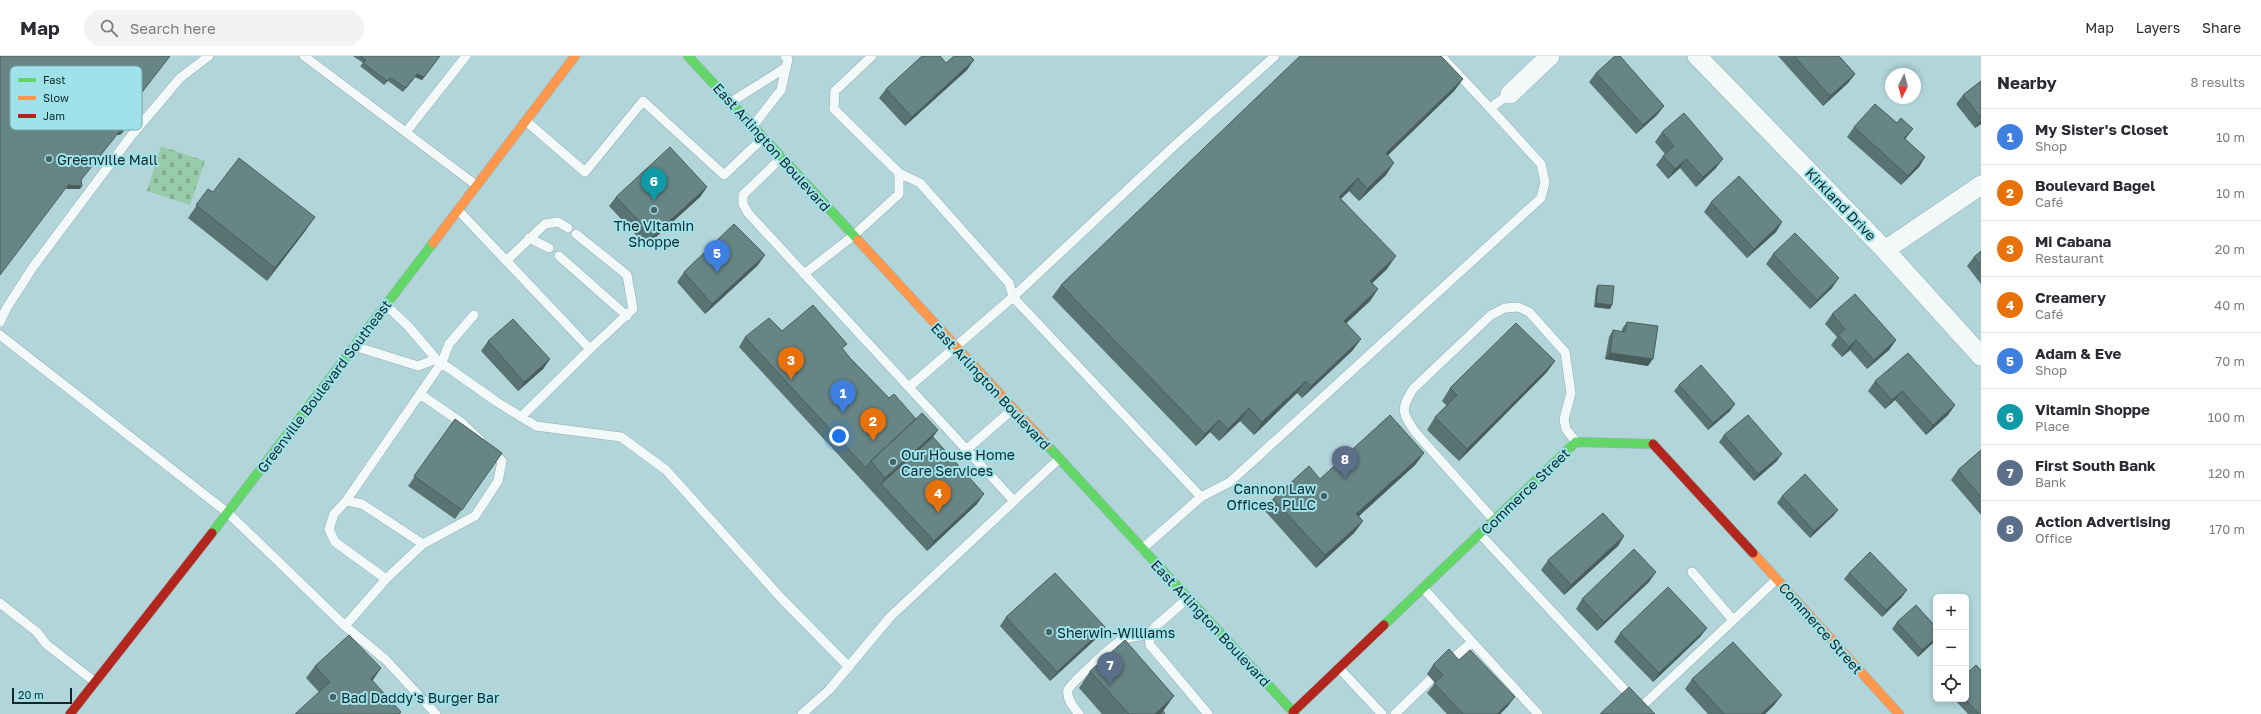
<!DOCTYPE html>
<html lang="en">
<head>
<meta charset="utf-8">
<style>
	:root { --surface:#fff; --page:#f2f2f3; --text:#2b2b33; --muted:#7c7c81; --line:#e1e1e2; --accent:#db2777 }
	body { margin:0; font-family:"Golos Text",sans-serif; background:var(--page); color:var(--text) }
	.controls { position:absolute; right:12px; bottom:12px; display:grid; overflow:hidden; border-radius:6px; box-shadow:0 2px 6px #0003 }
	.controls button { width:36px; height:36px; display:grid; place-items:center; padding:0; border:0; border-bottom:1px solid var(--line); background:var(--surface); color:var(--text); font:20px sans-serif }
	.compass { position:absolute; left:1885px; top:12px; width:36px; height:36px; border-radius:50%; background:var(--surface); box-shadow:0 2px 6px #0003; rotate:186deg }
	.scale { position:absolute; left:12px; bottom:10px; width:60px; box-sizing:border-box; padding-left:4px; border:2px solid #0d292c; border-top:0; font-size:11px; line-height:14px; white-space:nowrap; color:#0d292c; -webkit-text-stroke:3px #a0e2ea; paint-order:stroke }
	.you { position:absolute; left:839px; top:380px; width:14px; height:14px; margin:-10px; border:3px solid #fff; border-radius:50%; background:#1a73e8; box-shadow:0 0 0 6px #1a73e833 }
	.badge { display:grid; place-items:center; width:26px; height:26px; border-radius:50%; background:var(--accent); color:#fff; font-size:13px; font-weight:700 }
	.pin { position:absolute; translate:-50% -33px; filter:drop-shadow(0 1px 2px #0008) }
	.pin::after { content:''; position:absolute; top:21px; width:14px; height:12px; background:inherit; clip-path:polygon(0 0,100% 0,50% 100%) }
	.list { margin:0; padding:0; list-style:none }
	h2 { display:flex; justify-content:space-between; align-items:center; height:52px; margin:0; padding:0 16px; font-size:17px }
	h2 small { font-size:13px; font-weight:400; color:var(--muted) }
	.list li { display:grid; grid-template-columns:26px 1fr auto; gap:12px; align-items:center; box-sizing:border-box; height:56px; padding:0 16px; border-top:1px solid var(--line) }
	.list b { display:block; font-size:15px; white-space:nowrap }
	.list p { margin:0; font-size:13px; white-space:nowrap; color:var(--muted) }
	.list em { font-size:13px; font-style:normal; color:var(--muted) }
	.icon { flex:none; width:22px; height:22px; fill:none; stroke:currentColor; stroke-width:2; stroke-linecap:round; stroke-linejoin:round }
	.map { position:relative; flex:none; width:1981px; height:658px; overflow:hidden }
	header { display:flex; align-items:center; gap:24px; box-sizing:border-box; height:56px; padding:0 20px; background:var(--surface); border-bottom:1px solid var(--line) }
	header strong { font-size:19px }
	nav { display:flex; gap:22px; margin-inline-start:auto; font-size:14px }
	.search { width:280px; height:36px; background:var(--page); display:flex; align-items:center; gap:10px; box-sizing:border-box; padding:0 14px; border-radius:22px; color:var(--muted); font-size:15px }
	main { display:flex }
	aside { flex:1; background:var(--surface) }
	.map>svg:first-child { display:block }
</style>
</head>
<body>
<header>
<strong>Map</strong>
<div class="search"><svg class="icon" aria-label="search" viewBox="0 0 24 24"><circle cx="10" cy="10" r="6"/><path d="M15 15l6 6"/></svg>Search here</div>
<nav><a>Map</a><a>Layers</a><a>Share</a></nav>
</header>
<main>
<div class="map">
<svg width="1981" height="658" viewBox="0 0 1981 658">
	<defs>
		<pattern id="cemetery-stones" width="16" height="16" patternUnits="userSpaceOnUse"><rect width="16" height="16" fill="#97cbaa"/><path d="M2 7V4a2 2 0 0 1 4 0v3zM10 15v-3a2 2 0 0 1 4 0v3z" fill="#81ae92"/></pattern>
	</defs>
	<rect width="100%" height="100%" fill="#b1d5d9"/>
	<path fill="url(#cemetery-stones)" d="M161,90L205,105L190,149L147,135Z"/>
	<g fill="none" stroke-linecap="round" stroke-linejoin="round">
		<g stroke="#92afb2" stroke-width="10">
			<path id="lane" d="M304,0L476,129
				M1441,0L1490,52L1510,38
				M731,46L785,12
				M526,65L585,116L643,45L724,119L763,82
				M753,70L781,34L788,3L785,0
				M406,76L466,0
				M782,101L743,139V148L748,157L1014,445
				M899,117L920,127L1009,227L1013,241L909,331
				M458,154L590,293L521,361
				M576,178L627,219L633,253L590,293
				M529,182L549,192
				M559,200L627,260
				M506,205L545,168L558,166L568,172
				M804,218L853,180L899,138V117L834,53L835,35L872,0
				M386,249L409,271L436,303L497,346L536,370L621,381L666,414L782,543L849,611
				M0,266L6,253L33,211L131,80L180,22L209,0
				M0,279L228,457L345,570L386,604L436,658
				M354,290L418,310L436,303
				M420,338L462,367L480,384
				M966,394L1013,353
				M1201,441L1013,241L1174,90L1275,0
				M346,445L442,306L449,288L474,259
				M1494,464L1416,377C1402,357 1400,354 1413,333L1491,259L1505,252L1518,251L1529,256L1565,296L1571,337L1564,363L1566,373L1576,386
				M1480,478L1647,658
				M1142,493L1201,441L1230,426L1541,142L1545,126L1541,108L1490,52
				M1692,516L1733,564
				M386,523L335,486L329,473L334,458L346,445L362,448L423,488
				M1423,532L1538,658
				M1188,542L1155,571L1149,579L1150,589L1208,658
				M0,547L37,576L46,588L95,626
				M345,570L386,523L423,488L475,460L498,425L502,405L490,394
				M1447,608L1472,586
				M1339,612L1382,658
				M1641,651L1777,523
				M802,658L829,634L890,561L1059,403
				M1079,658C1074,652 1066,643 1068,634C1071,627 1115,587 1122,584C1131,580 1140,580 1149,579
				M1395,658L1431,623"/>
		</g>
		<g stroke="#92afb2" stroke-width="20">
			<path id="street" d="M1697,0L1885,194L1981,300
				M1510,38L1550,0
				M1885,194L1981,129"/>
		</g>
		<g stroke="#92afb2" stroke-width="10">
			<path id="fast" d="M688,0L858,184
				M1047,389L1295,658
				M212,477L433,187
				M1384,569L1576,386L1653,388"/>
		</g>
		<g stroke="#92afb2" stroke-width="10">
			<path id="slow" d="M858,184L1047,389
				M433,187L575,0
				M1753,497L1899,658"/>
		</g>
		<g stroke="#92afb2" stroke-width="10">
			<path id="jam" d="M1653,388L1753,497
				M1293,656L1384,569
				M70,658L212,477"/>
		</g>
		<use href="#lane" stroke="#f3f9f9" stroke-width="9"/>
		<use href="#street" stroke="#f3f9f9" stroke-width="19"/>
		<use href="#fast" stroke="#63d668" stroke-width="9"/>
		<use href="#slow" stroke="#ff974d" stroke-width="9"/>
		<use href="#jam" stroke="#b3261e" stroke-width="9"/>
	</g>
	<path fill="#597272" d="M353,0H440L422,24L415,21L403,36L388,25L384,29L360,10L363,7Z
		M1778,0H1839L1855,18L1848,27L1823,50Z
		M946,7L967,14L905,70L879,42L886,33Z
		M1596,17L1664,50L1657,59L1636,78L1589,26Z
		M1463,23L1454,35L1388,99L1386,119L1359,145L1349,135L1341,143L1387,213L1372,227L1378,233L1370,245L1346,267L1361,283L1352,295L1302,342L1297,337L1254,379L1240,365L1219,385L1210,376L1196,390L1052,241L1061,229Z
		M1981,25V68L1975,72L1956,48L1963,39Z
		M1854,71L1905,83L1925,101L1919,111L1901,129L1847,81Z
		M1662,76L1716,112L1696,131L1680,112L1668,123L1656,109L1663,100L1665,98L1655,86Z
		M707,131L700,141L646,190L609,150L616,141Z
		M208,133L213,136L306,174L267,225L188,162Z
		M1711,146L1782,166L1776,176L1747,202L1704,156Z
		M1981,195V228L1967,210L1974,201Z
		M1773,198L1832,232L1810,253L1766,208Z
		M758,209L705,258L677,226L684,216Z
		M1598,229L1610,253L1594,251L1596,232Z
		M1832,258L1896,284L1889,294L1867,313L1850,294L1842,301L1831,289L1837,281L1825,268Z
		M1627,266L1648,310L1605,303L1609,281L1613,274L1622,276V273Z
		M782,275L843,294L850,302L889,342L916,363L938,374L933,381L977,448L927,495L739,291L745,281Z
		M488,285L550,303L543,313L518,335L481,295Z
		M1555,305L1546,317L1459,405L1427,374L1435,361L1447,350L1442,345L1450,332Z
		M1875,325L1955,349L1948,359L1926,379L1895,344L1885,353L1868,335Z
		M1679,329L1730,355L1708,374L1674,335Z
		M455,363L502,397L455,463L408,430Z
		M1724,379L1777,405L1754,425L1719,386Z
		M1981,394V459L1951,424L1958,414Z
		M1424,397L1415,409L1359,460L1363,465L1354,477L1316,512L1265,455L1273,443L1320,423Z
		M1782,440L1838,454L1833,460L1810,482L1777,447Z
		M1624,480L1618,490L1564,539L1541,514L1548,504Z
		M1849,517L1902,541L1882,561L1844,523Z
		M1649,526L1597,575L1576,553L1582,543Z
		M1006,561L1105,571L1098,581L1050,625L1000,570Z
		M1897,566L1936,584L1918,601L1892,573Z
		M1707,572L1700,581L1653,626L1614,586L1620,577Z
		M1459,604L1508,650L1500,658H1447L1427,637L1435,627L1427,618L1433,609Z
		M315,610L381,612L373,624L319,636L306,622Z
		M1090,615L1163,656L1165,658H1102L1079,632Z
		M1692,623L1775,648L1765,658H1708L1685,633Z
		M1954,643H1966L1981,658H1968Z"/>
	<path fill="#495d5d" d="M440,0L422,24L415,21L403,36L417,18Z
		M974,4L967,14L905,70L912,61Z
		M1855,18L1848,27L1823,50L1830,40Z
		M1463,23L1454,35L1377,110L1386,97Z
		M1664,50L1657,59L1636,78L1643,69Z
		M1981,64V68L1975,72Z
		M1913,73L1906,82L1898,92L1904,82Z
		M119,76H123L120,79H116Z
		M1925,101L1919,111L1901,129L1908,120Z
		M1686,103L1680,112L1668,123L1675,113Z
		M1723,103L1716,112L1696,131L1703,121Z
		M1394,107L1386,119L1359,145L1367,133Z
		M1358,122L1349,135L1330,153L1339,141Z
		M68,129L82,130L80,133H66Z
		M707,131L700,141L646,190L653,180Z
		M315,161L306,174L267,225L275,212Z
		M1782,166L1776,176L1747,202L1754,193Z
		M765,199L758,209L705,258L712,248Z
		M1396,200L1387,213L1362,237L1370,225Z
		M1839,222L1832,232L1810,253L1817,244Z
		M1378,233L1370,245L1335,278L1344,265Z
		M1596,247L1612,249L1610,253L1594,251Z
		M1361,283L1352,295L1302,342L1311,330Z
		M1856,284L1850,294L1842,301L1849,291Z
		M1896,284L1889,294L1867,313L1874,304Z
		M1610,297L1653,303L1648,310L1605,303Z
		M550,303L543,313L518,335L524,326Z
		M1555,305L1546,317L1459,405L1467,393Z
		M1306,325L1297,337L1254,379L1262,366Z
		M1902,335L1895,344L1885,353L1892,344Z
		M1735,348L1730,355L1708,374L1713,367Z
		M1955,349L1948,359L1926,379L1933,369Z
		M1249,352L1240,365L1219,385L1228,373Z
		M1219,364L1210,376L1196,390L1205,378Z
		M938,374L926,390L881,428L874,438L885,422Z
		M1424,397L1415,409L1348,470L1356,458Z
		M1782,398L1777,405L1754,425L1758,418Z
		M984,438L977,448L927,495L934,485Z
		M1838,454L1833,460L1810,482L1814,475Z
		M1363,465L1354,477L1316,512L1325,499Z
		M1624,480L1618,490L1564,539L1571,529Z
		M1656,516L1649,526L1597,575L1604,566Z
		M1907,534L1902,541L1882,561L1886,554Z
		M1105,571L1098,581L1050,625L1057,616Z
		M1707,572L1700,581L1653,626L1659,617Z
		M1936,582V584L1918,601L1922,594Z
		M381,612L372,625L371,623Z
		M1782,639L1775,648L1765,658H1761Z
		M1174,640L1161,658H1155Z
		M1515,641L1508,650L1500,658H1497Z"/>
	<path fill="#688585" stroke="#495d5d" d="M0,0H170L119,66L122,67L123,76H119L81,124L82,130L68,129L0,219Z
		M360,0H440L424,21L417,18L406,32L390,22L387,25L363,7L366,4Z
		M922,0H940L946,7L954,0H970L974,4L912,61L886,33Z
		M1300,0H1441L1463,23L1386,97L1394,107L1367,133L1358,122L1339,141L1396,200L1370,225L1378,233L1344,265L1361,283L1311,330L1306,325L1262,366L1249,352L1228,373L1219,364L1205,378L1061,229Z
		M1615,0H1620L1664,50L1643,69L1596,17Z
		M1794,0H1839L1855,18L1830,40Z
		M1981,25V62L1963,39Z
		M1875,48L1897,67L1901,62L1913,73L1904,82L1925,101L1908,120L1854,71Z
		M1684,57L1723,103L1703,121L1686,103L1675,113L1663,100L1674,90L1662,76Z
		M670,91L707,131L653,180L616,141Z
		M239,102L315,161L275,212L196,149L208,133L213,136Z
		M1739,120L1782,166L1754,193L1711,146Z
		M734,168L765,199L712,248L684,216Z
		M1795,177L1839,222L1817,244L1773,198Z
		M1981,195V209L1974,201Z
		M1598,229L1614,230L1612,249L1596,247Z
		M1855,238L1896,284L1874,304L1856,284L1849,291L1838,279L1845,273L1832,258Z
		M813,249L847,288L842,292L850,302L889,342L894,338L916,363L871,405L866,412L745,281L769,262L782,275Z
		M513,263L550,303L524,326L488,285Z
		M1627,266L1658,270L1653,303L1610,297L1613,274L1625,276Z
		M1516,267L1555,305L1467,393L1435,361L1457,339L1450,332Z
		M1908,297L1955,349L1933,369L1902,335L1892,344L1875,325Z
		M1701,309L1735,348L1713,367L1679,329Z
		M922,357L938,374L885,422L871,405Z
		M1390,359L1424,397L1356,458L1363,465L1325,499L1273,443L1309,410L1320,423Z
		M1748,359L1782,398L1758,418L1724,379Z
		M455,363L502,397L462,454L414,420Z
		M933,381L984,438L934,485L881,428Z
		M1981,394V441L1958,414Z
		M1805,418L1838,454L1814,475L1782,440Z
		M1603,457L1624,480L1571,529L1548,504Z
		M1634,493L1656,516L1604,566L1582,543Z
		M1870,496L1907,534L1886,554L1849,517Z
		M1055,517L1105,571L1057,616L1006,561Z
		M1668,531L1707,572L1659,617L1620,577Z
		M1916,549L1936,571V582L1922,594L1897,566Z
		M349,579L381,612L371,623L401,656L399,658H295L330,626L315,610Z
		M1125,584L1174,640L1155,658H1129L1090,615Z
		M1733,586L1782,639L1761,658H1724L1692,623Z
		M1449,593L1459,604L1470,594L1515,641L1497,658H1463L1434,627L1443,619L1433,609Z
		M1976,609L1981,614V658H1979L1965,643H1966V618Z
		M1629,631L1655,658H1600Z
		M1163,655L1165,658H1160Z"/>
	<g fill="#466569" stroke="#a0e2ea" stroke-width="1.5">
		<circle cx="49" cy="103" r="4"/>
		<circle cx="654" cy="154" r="4"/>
		<circle cx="893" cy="406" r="4"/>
		<circle cx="1324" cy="440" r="4"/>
		<circle cx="1049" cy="576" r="4"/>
		<circle cx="333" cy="641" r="4"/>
	</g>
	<g text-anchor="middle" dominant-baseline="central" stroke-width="4" stroke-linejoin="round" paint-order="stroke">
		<g font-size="14" fill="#0d292c" stroke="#a0e2ea">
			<text transform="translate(772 91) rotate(48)">East Arlington Boulevard</text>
			<text transform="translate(1841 148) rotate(46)">Kirkland Drive</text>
			<text transform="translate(324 330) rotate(-53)">Greenville Boulevard Southeast</text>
			<text transform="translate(991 330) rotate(47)">East Arlington Boulevard</text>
			<text transform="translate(1525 435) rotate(-44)">Commerce Street</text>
			<text transform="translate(1211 567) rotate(47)">East Arlington Boulevard</text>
			<text transform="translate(1821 572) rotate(48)">Commerce Street</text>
		</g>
		<g font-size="14" fill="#0d292c" stroke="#a0e2ea" text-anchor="start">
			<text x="57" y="103">Greenville Mall</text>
			<text x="654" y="169" text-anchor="middle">The Vitamin<tspan x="654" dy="16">Shoppe</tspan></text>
			<text x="901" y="398">Our House Home<tspan x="901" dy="16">Care Services</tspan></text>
			<text x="1316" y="432" text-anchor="end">Cannon Law<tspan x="1316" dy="16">Offices, PLLC</tspan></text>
			<text x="1057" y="576">Sherwin-Williams</text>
			<text x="341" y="641">Bad Daddy's Burger Bar</text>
		</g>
	</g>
	<rect x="10" y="10" width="132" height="64" rx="6" fill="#a0e2ea" stroke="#74aab1" stroke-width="1"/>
	<rect x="18" y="22" width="18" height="4" fill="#63d668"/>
	<rect x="18" y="40" width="18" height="4" fill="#ff974d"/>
	<rect x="18" y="58" width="18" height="4" fill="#b3261e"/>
	<g font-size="11" fill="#0d292c">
		<text x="43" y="28">Fast</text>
		<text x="43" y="46">Slow</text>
		<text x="43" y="64">Jam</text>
	</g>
</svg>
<div class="controls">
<button>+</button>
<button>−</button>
<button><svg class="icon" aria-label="locate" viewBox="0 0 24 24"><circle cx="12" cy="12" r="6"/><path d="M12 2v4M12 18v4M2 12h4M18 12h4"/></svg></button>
</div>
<svg class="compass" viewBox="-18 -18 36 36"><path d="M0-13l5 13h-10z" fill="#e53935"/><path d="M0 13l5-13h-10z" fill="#7c7c81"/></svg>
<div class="scale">20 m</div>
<div class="you"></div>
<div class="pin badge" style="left:843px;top:357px;background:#3f7fe0">1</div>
<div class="pin badge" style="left:873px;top:385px;background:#e8710a">2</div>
<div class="pin badge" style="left:791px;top:324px;background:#e8710a">3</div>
<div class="pin badge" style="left:938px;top:457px;background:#e8710a">4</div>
<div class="pin badge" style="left:717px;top:217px;background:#3f7fe0">5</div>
<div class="pin badge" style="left:654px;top:145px;background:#0f9aa8">6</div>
<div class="pin badge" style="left:1110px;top:629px;background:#5c6f8a">7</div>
<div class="pin badge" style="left:1345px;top:423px;background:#5c6f8a">8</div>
</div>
<aside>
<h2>Nearby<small>8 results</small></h2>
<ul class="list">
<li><span class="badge" style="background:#3f7fe0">1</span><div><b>My Sister's Closet</b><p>Shop</p></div><em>10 m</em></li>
<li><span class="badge" style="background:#e8710a">2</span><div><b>Boulevard Bagel</b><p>Café</p></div><em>10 m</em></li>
<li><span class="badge" style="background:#e8710a">3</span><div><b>Mi Cabana</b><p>Restaurant</p></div><em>20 m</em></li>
<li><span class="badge" style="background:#e8710a">4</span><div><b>Creamery</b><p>Café</p></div><em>40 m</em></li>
<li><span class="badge" style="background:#3f7fe0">5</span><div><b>Adam &amp; Eve</b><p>Shop</p></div><em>70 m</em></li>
<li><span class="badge" style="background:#0f9aa8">6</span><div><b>Vitamin Shoppe</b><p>Place</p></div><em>100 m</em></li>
<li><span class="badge" style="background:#5c6f8a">7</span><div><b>First South Bank</b><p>Bank</p></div><em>120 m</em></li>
<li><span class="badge" style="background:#5c6f8a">8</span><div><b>Action Advertising</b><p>Office</p></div><em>170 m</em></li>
</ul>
</aside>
</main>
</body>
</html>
